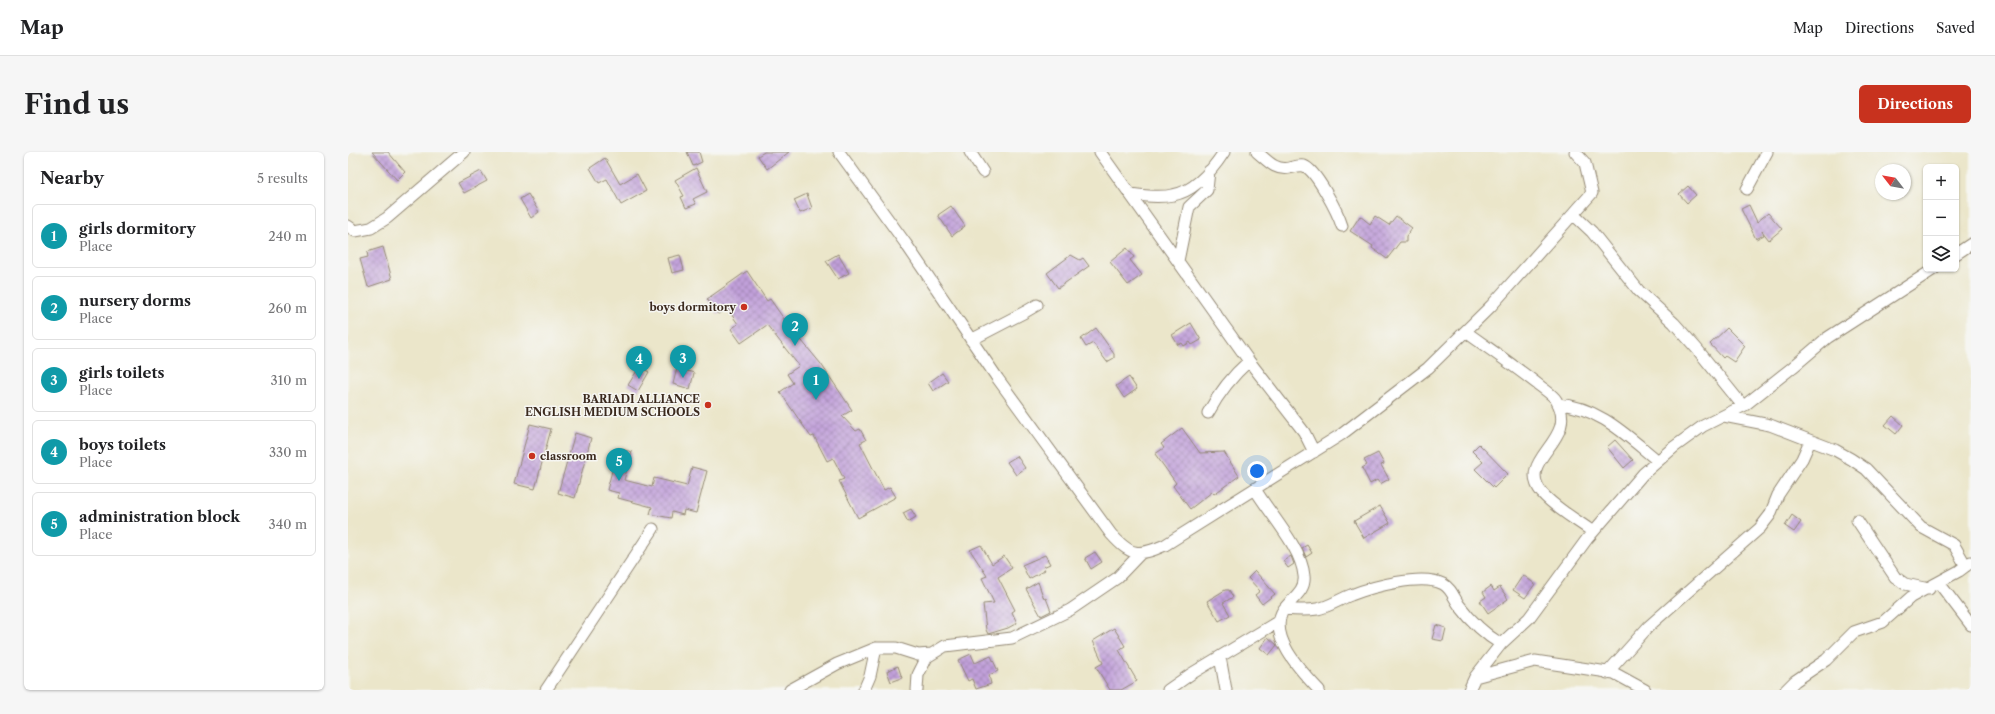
<!DOCTYPE html>
<html lang="en">
<head>
<meta charset="utf-8">
<style>
	:root { --surface:#fff; --page:#f6f6f6; --text:#202124; --muted:#757577; --line:#e0e0e0; --accent:#c8321e }
	body { margin:0; font-family:"Libre Caslon Text",serif; background:var(--page); color:var(--text) }
	.controls { position:absolute; right:12px; top:12px; display:grid; overflow:hidden; border-radius:6px; box-shadow:0 1px 3px #0004 }
	.controls button { width:36px; height:36px; display:grid; place-items:center; padding:0; border:0; border-bottom:1px solid var(--line); background:var(--surface); color:var(--text); font:20px sans-serif }
	.compass { position:absolute; left:1527px; top:12px; width:36px; height:36px; border-radius:50%; background:var(--surface); box-shadow:0 1px 3px #0004; rotate:301deg }
	.you { position:absolute; left:909px; top:319px; width:14px; height:14px; margin:-10px; border:3px solid #fff; border-radius:50%; background:#1a73e8; box-shadow:0 0 0 6px #1a73e833 }
	.badge { display:grid; place-items:center; width:26px; height:26px; border-radius:50%; background:var(--accent); color:#fff; font-size:13px; font-weight:700 }
	.pin { position:absolute; translate:-50% -33px; filter:drop-shadow(0 1px 2px #0008) }
	.pin::after { content:''; position:absolute; top:21px; width:14px; height:12px; background:inherit; clip-path:polygon(0 0,100% 0,50% 100%) }
	.list { margin:0; padding:0; list-style:none }
	h2 { display:flex; justify-content:space-between; align-items:center; height:52px; margin:0; padding:0 16px; font-size:17px }
	h2 small { font-size:13px; font-weight:400; color:var(--muted) }
	.list li { display:grid; grid-template-columns:26px 1fr auto; gap:12px; align-items:center; box-sizing:border-box; height:64px; margin:0 8px 8px; padding:0 8px; border:1px solid var(--line); border-radius:6px }
	.list b { display:block; font-size:15px; white-space:nowrap }
	.list p { margin:0; font-size:13px; white-space:nowrap; color:var(--muted) }
	.list em { font-size:13px; font-style:normal; color:var(--muted) }
	.icon { flex:none; width:22px; height:22px; fill:none; stroke:currentColor; stroke-width:2; stroke-linecap:round; stroke-linejoin:round }
	.map { position:relative; flex:none; width:1623px; height:538px; overflow:hidden; border-radius:6px }
	header { display:flex; align-items:center; gap:24px; box-sizing:border-box; height:56px; padding:0 20px; background:var(--surface); border-bottom:1px solid var(--line) }
	header strong { font-size:19px }
	nav { display:flex; gap:22px; margin-inline-start:auto; font-size:14px }
	.intro { display:flex; align-items:center; justify-content:space-between; box-sizing:border-box; height:96px; padding:0 24px }
	h1 { margin:0; font-size:28px }
	.button { padding:10px 18px; border-radius:6px; background:var(--accent); color:#fff; font-size:14px; font-weight:700 }
	main { display:flex; gap:24px; padding:0 24px }
	aside { flex:1; background:var(--surface); border-radius:6px; box-shadow:0 1px 3px #0004 }
	.map>svg:first-child { display:block }
</style>
</head>
<body>
<header>
<strong>Map</strong>
<nav><a>Map</a><a>Directions</a><a>Saved</a></nav>
</header>
<div class="intro"><h1>Find us</h1><a class="button">Directions</a></div>
<main>
<aside>
<h2>Nearby<small>5 results</small></h2>
<ul class="list">
<li><span class="badge" style="background:#0f9aa8">1</span><div><b>girls dormitory</b><p>Place</p></div><em>240 m</em></li>
<li><span class="badge" style="background:#0f9aa8">2</span><div><b>nursery dorms</b><p>Place</p></div><em>260 m</em></li>
<li><span class="badge" style="background:#0f9aa8">3</span><div><b>girls toilets</b><p>Place</p></div><em>310 m</em></li>
<li><span class="badge" style="background:#0f9aa8">4</span><div><b>boys toilets</b><p>Place</p></div><em>330 m</em></li>
<li><span class="badge" style="background:#0f9aa8">5</span><div><b>administration block</b><p>Place</p></div><em>340 m</em></li>
</ul>
</aside>
<div class="map">
<svg width="1623" height="538" viewBox="0 0 1623 538">
	<defs>
		<pattern id="building-cross-hatch" width="8" height="8" patternUnits="userSpaceOnUse"><rect width="8" height="8" fill="#c1a0da"/><path d="M0 0l8 8M0 8l8-8" fill="none" stroke="#9e83b0"/></pattern>
	</defs>
	<rect width="100%" height="100%" fill="#f6f6f2"/>
	<filter id="ink" filterUnits="userSpaceOnUse"><feTurbulence type="fractalNoise" baseFrequency=".025" numOctaves="2"/><feDisplacementMap in="SourceGraphic" scale="8" xChannelSelector="R" yChannelSelector="G"/><feConvolveMatrix kernelMatrix="1 2 1 2 8 2 1 2 1" color-interpolation-filters="sRGB"/></filter>
	<filter id="wash" filterUnits="userSpaceOnUse"><feTurbulence type="fractalNoise" baseFrequency=".012" numOctaves="4" result="noise"/><feDisplacementMap in="SourceGraphic" scale="16" xChannelSelector="R" yChannelSelector="G"/><feGaussianBlur stdDeviation="0.9" result="paint"/><feColorMatrix in="noise" values="0 0 0 0 0 0 0 0 0 0 0 0 0 0 0 0 0 1.4 0 .05"/><feComposite in="paint" operator="in"/></filter>
	<g filter="url(#wash)">
		<rect width="100%" height="100%" fill="#ebe6ca"/>
		<g id="blocks">
			<path fill="url(#building-cross-hatch)" d="M24,0H40L57,20L49,28Z
				M339,0H351L354,10L345,14Z
				M416,0H441L419,17L410,4Z
				M257,6L272,32L289,22L298,39L273,53L259,27L251,31L242,16Z
				M348,16L359,40L345,47L348,52L338,56L333,45L336,44L327,28Z
				M133,19L139,29L116,41L110,31Z
				M1340,34L1348,43L1339,51L1331,42Z
				M180,42L191,60L183,66L172,47Z
				M459,42L464,56L452,61L446,48Z
				M1401,53L1409,70L1420,61L1434,77L1421,88L1414,79L1416,83L1408,87L1393,57Z
				M603,54L617,74L604,84L590,63Z
				M1012,64L1022,72L1027,64L1041,73L1048,64L1064,76L1058,84V90H1052L1039,107L1024,96L1025,94L1002,79Z
				M35,95L44,127L20,135L12,107L20,105L19,100Z
				M779,96L786,105L782,108L794,123L780,133L762,110Z
				M490,102L501,121L490,127L478,109Z
				M332,103L336,118L324,121L320,106Z
				M723,103L732,108L735,106L741,114L710,136L699,121Z
				M399,119L419,149L422,147L443,177H444L473,212L504,258L494,264L508,279L512,277L518,288L512,291L536,338L542,335L548,345L510,366L491,329L496,327L485,306L479,309L466,284L463,285L432,240L445,231L439,222L451,214L419,173L393,191L383,177L390,172L379,156L370,162L359,147Z
				M843,171L853,188L844,193L842,190L836,194L834,191L830,193L824,183Z
				M748,176L766,202V206L759,210L745,191L738,195L733,187Z
				M1379,176L1397,194L1386,210L1377,204L1375,206L1362,192Z
				M292,214L301,220L290,239L280,233Z
				M329,216L346,221L342,237L325,232Z
				M594,221L600,229L585,239L580,231Z
				M781,225L789,237L776,246L768,234Z
				M1545,264L1555,273L1548,282L1537,273Z
				M182,272L203,277L187,337L166,332Z
				M834,276L852,301L876,300L891,324L866,342L864,340L842,357L825,334L828,331L807,302L816,296L813,292Z
				M227,281L243,286L227,346L210,341Z
				M1267,288L1285,308L1276,316L1259,295Z
				M1131,292L1160,322L1146,336L1127,317L1135,310L1124,299Z
				M270,296L284,300L276,328L304,335L306,326L339,334L344,315L359,319L348,361L336,358L335,363L324,360L323,366L302,362L304,355L270,346L271,341L259,338Z
				M1030,301L1036,312L1033,313L1041,327L1032,332L1029,328L1022,332L1014,316L1019,313L1016,308Z
				M669,304L677,316L668,323L659,310Z
				M1032,354L1042,371L1016,386L1006,369Z
				M563,357L568,365L560,370L555,361Z
				M1444,363L1453,370L1446,380L1437,374Z
				M633,393L644,412L656,404L664,416L650,425L667,458L664,460L669,471L660,476L640,482L638,478L635,452L646,451L634,426L639,424L622,398Z
				M959,393L964,401L958,405L954,396Z
				M747,400L754,410L743,417L737,406Z
				M697,403L702,412L695,415L697,418L681,427L674,413Z
				M943,404L946,412L940,416L935,409Z
				M907,419L927,442L914,452L907,443L912,439L900,426Z
				M1175,423L1187,432L1177,446L1165,438Z
				M690,430L696,447L698,446L703,459L693,464L678,437Z
				M1143,434L1146,439L1152,435L1160,447L1140,461L1132,449L1138,445L1135,440Z
				M877,438H881L885,445L875,451L882,463L871,469L859,449Z
				M1088,473L1098,476L1095,489L1084,487Z
				M766,476L777,494L771,498L789,529L773,538H762L748,515L755,511L745,489Z
				M920,485L929,493L921,503L912,496Z
				M623,502L627,511L643,504L650,519L641,523L643,532L628,537L624,527L620,529L610,508Z
				M550,514L554,526L543,530L539,519Z"/>
		</g>
	</g>
	<g filter="url(#ink)">
		<use href="#blocks" fill-opacity="0" stroke="#938874" stroke-width="1"/>
		<g fill="none" stroke-linecap="round" stroke-linejoin="round">
			<g stroke="#938874" stroke-width="13">
				<path id="minor" d="M491,0L558,92L650,227L763,382C783,404 790,405 817,393L994,282L1080,216L1143,154L1244,41L1237,11L1227,0
					M622,0L635,20
					M752,0L901,209L956,280L966,300
					M909,0C919,8 927,19 941,16C946,15 951,13 956,14C968,18 990,61 994,74
					M1399,37L1419,0
					M782,42C796,44 811,46 825,43C847,39 865,17 876,0
					M1226,63L1244,80L1291,139L1326,171L1349,197L1395,254
					M0,74L7,79L23,76L39,66L116,0
					M1608,102L1623,92
					M830,109L841,55L859,38L861,19
					M1118,180C1143,198 1168,215 1192,234C1197,238 1205,243 1208,248C1233,289 1166,306 1194,341C1208,357 1229,368 1245,380
					M623,188L677,160L689,153
					M1210,252C1251,255 1279,284 1310,309
					M860,261C871,241 884,224 901,209
					M1376,264L1422,273L1487,298L1503,307L1518,317L1573,375L1606,393L1618,414
					M907,337C921,361 954,396 956,424C958,439 944,446 936,457C918,483 954,520 971,538
					M1509,368L1547,425L1557,432L1581,437
					M1591,431L1623,473
					M936,457C947,458 958,459 969,457C981,455 992,447 1003,443C1023,435 1074,421 1095,432C1103,436 1106,446 1111,453C1123,469 1136,482 1153,492
					M872,505L878,538
					M1259,521L1301,474L1412,376L1422,363L1430,343L1454,307L1462,289
					M1127,525L1187,509L1266,521L1297,538
					M198,538L305,377
					M442,538L489,512L528,496H548L570,503L584,502
					M516,538L522,524L528,496
					M569,538L570,523L579,505L597,494L664,486L722,458L769,426L792,402
					M820,538L843,522L931,469
					M1121,538L1127,525L1153,492L1181,466L1239,387L1295,322L1326,295L1355,274L1397,253L1445,215L1479,186L1586,117
					M1438,538L1447,529L1478,508L1506,480L1535,470L1563,445L1611,419L1623,410"/>
			</g>
			<use href="#minor" stroke="#fff" stroke-width="11"/>
		</g>
	</g>
	<g fill="#c8321e" stroke="#f6f6f2" stroke-width="1.5">
		<circle cx="396" cy="155" r="4"/>
		<circle cx="360" cy="253" r="4"/>
		<circle cx="184" cy="304" r="4"/>
	</g>
	<g text-anchor="middle" dominant-baseline="central" stroke-width="3" stroke-linejoin="round" paint-order="stroke">
		<g font-size="11" font-weight="bold" fill="#3b2a1e" stroke="#f6f6f2" text-anchor="end">
			<text x="388" y="155">boys dormitory</text>
			<text x="352" y="247">BARIADI ALLIANCE<tspan x="352" dy="13">ENGLISH MEDIUM SCHOOLS</tspan></text>
			<text x="192" y="304" text-anchor="start">classroom</text>
		</g>
	</g>
</svg>
<div class="controls">
<button>+</button>
<button>−</button>
<button><svg class="icon" aria-label="layers" viewBox="0 0 24 24"><path d="M12 4l9 5-9 5-9-5zM3 14l9 5 9-5"/></svg></button>
</div>
<svg class="compass" viewBox="-18 -18 36 36"><path d="M0-13l5 13h-10z" fill="#e53935"/><path d="M0 13l5-13h-10z" fill="#757577"/></svg>
<div class="you"></div>
<div class="pin badge" style="left:468px;top:248px;background:#0f9aa8">1</div>
<div class="pin badge" style="left:447px;top:194px;background:#0f9aa8">2</div>
<div class="pin badge" style="left:335px;top:226px;background:#0f9aa8">3</div>
<div class="pin badge" style="left:291px;top:227px;background:#0f9aa8">4</div>
<div class="pin badge" style="left:271px;top:329px;background:#0f9aa8">5</div>
</div>
</main>
</body>
</html>
